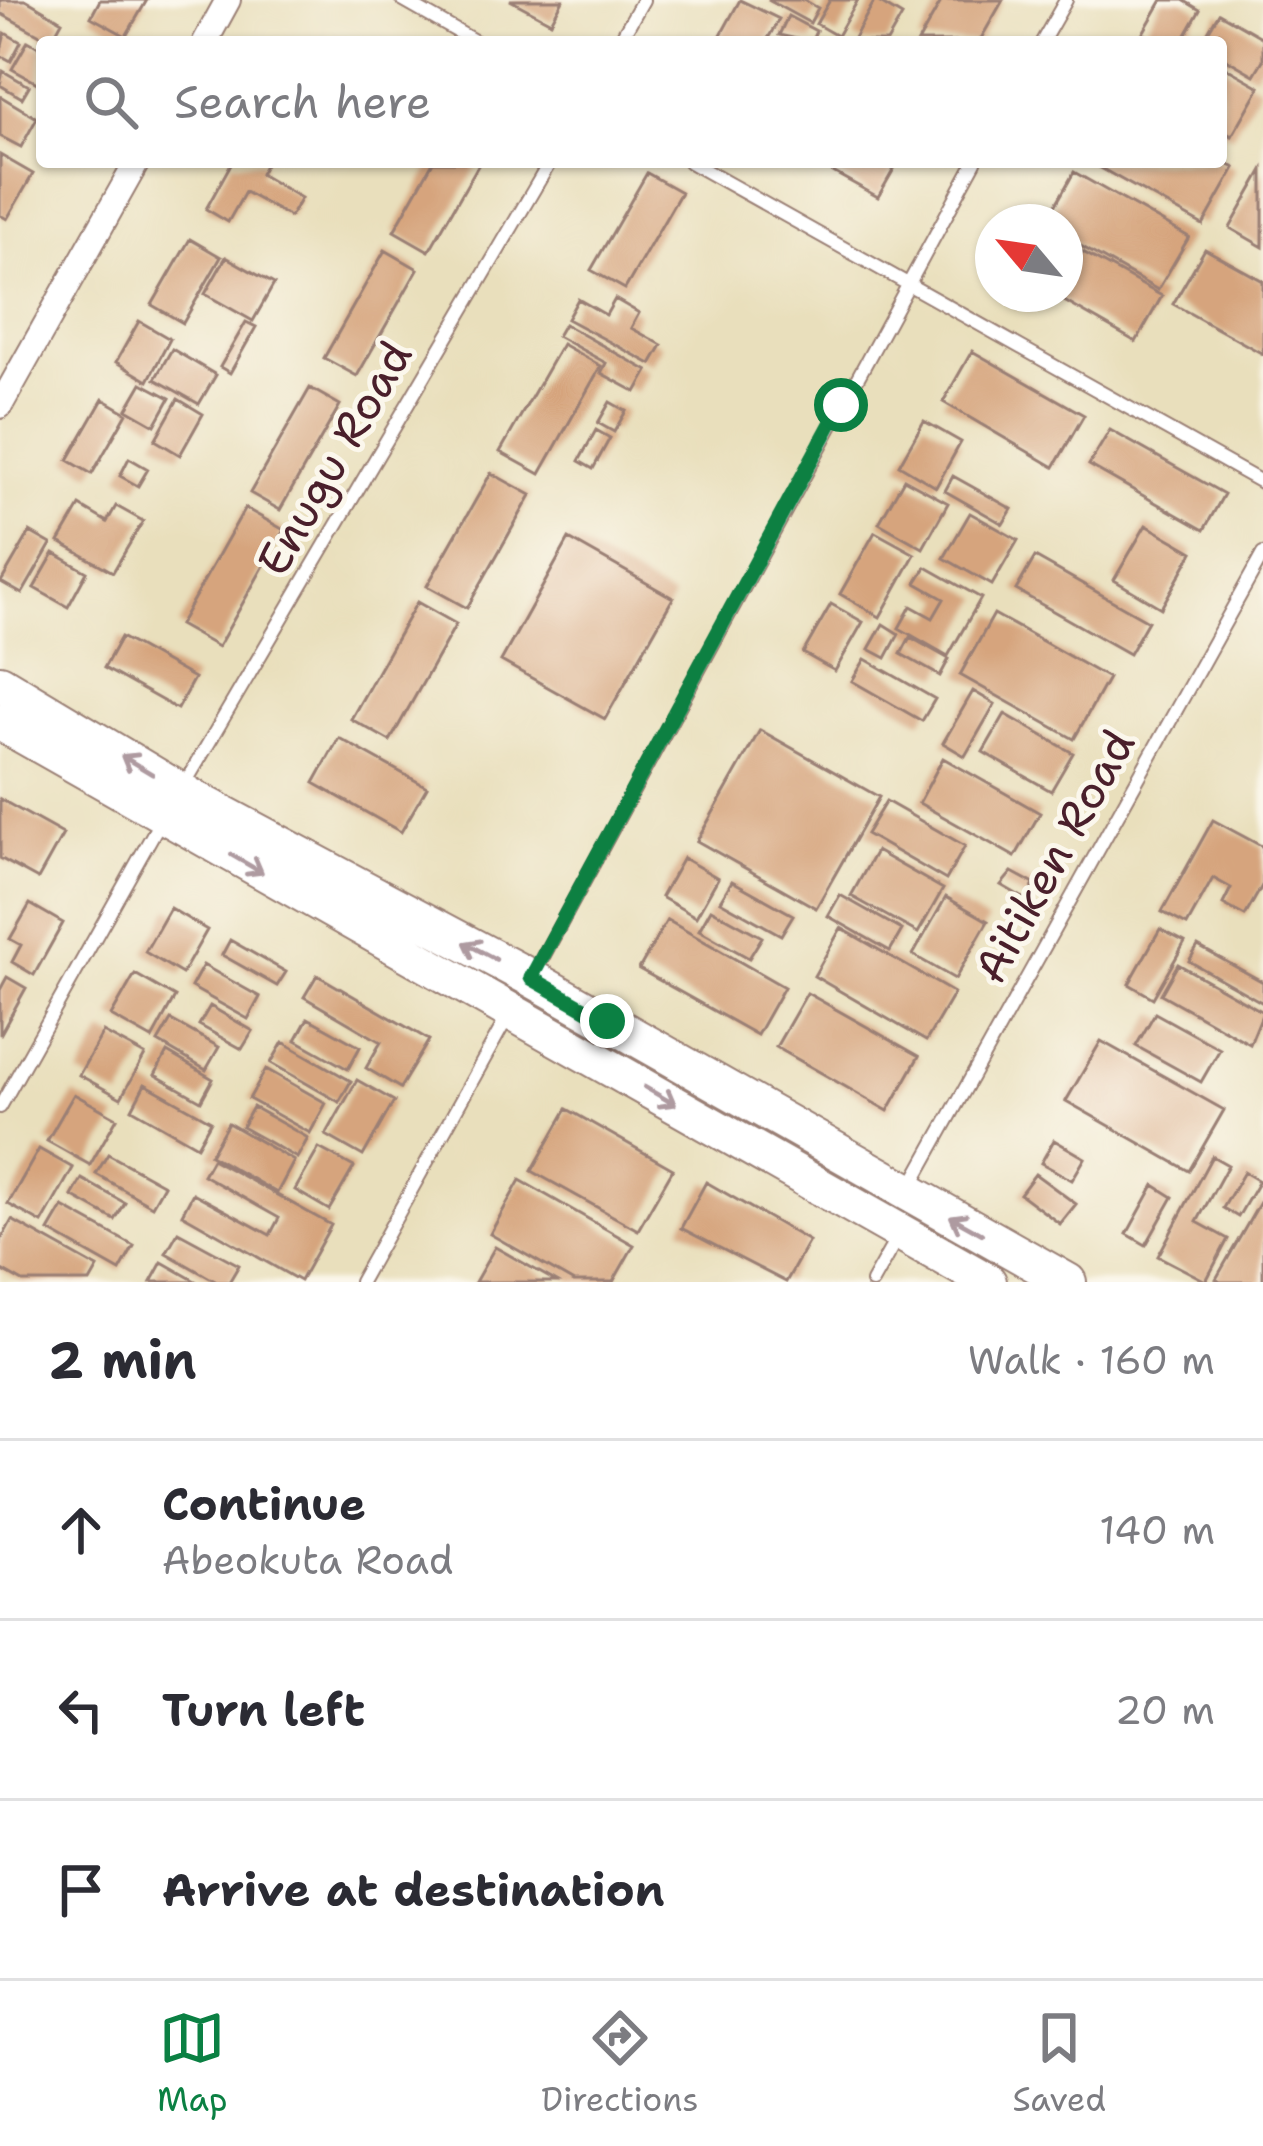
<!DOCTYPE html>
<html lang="en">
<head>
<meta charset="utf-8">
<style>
	:root { --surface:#fff; --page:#f7f7f7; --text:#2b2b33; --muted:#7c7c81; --line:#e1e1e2; --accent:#0b8043 }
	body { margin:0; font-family:"Shantell Sans",sans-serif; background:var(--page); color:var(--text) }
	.compass { position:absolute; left:975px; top:204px; width:108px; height:108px; border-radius:50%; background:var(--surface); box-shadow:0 3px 9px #0004; rotate:299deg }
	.stop { position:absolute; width:36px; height:36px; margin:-27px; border:9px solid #0b8043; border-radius:50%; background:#fff }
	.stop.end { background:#0b8043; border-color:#fff; box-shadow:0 3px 12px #0008 }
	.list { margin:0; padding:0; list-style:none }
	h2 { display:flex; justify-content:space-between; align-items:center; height:156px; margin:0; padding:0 48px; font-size:51px }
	h2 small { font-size:39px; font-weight:400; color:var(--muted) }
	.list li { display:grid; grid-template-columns:78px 1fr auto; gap:36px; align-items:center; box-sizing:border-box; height:180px; padding:0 48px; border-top:3px solid var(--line) }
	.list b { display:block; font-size:45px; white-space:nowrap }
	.list p { margin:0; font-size:39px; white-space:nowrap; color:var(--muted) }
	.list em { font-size:39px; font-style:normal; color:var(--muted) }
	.icon { flex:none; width:66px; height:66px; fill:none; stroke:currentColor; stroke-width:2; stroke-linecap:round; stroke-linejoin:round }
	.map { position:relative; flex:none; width:1263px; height:1282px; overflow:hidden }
	.search { position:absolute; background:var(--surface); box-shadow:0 3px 9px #0004; left:36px; right:36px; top:36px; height:132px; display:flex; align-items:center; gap:30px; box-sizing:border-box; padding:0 42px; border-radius:12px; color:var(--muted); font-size:45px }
	.sheet { height:696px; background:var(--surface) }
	nav { display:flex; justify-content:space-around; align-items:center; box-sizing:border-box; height:168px; border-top:3px solid var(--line); background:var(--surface); font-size:33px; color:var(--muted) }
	nav a { display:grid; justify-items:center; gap:6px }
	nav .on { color:var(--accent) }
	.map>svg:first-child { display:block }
</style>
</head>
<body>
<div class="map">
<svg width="1263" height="1282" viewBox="0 0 1263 1282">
	<rect width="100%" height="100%" fill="#fbf7ec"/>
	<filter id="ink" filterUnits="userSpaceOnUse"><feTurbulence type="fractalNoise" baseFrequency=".00833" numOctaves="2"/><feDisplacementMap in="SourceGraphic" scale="24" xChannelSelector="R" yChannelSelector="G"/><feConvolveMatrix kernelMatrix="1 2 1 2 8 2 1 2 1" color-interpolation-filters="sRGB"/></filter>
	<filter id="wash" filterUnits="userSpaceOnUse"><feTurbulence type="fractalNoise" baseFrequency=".004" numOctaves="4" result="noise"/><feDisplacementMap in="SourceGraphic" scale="48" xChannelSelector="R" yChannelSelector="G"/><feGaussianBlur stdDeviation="2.7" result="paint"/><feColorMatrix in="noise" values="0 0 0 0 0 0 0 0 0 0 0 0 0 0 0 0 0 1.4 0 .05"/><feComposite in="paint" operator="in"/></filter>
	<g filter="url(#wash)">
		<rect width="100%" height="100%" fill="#e9dfbc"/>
		<g id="blocks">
			<path fill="#d6a47d" d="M0,0H26L62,21L51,41L0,13Z
				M100,0H147L126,36L91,17Z
				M510,0H563L551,22Z
				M740,0L779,19L766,42H717Z
				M768,0H804L818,8L810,23Z
				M830,0H858L837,36L816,24Z
				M875,0L902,16L887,42H861L854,38Z
				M942,0H1003L979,42H918Z
				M1162,0H1183L1200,10L1182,42H1160L1143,33Z
				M1219,13L1263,38V60L1254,75L1221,56V42H1202Z
				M788,16L816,31L811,42L779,35Z
				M5,33L21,42L11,61L0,55Z
				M28,41L42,49L39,84L12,69Z
				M1221,65L1260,87L1232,136L1221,130Z
				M3,71L29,86L22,98L0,85Z
				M0,96L37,118L21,147L0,136Z
				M0,155L33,174L7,219L0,215Z
				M232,162H260L265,165L260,174L301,198L290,217L245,192L228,222L206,209Z
				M433,162H480L429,251L394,231Z
				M815,162H898L878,197Z
				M1090,162H1223L1235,168L1203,225Z
				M1263,170V247L1230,228Z
				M1074,172L1189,237L1158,290L1065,237V222H1046Z
				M647,173L681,192L625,289L591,270Z
				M190,239L221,257L183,323L152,305Z
				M1065,242L1162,296L1136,342L1052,294H1065Z
				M1205,249L1263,281V354L1173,304Z
				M385,250L418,269L357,376L324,358Z
				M226,257L274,284L253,321L205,294Z
				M578,299L606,315L615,299L639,313L631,328L662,345L651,364L567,319Z
				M139,321L170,339L148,381L116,362Z
				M246,322L256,327L230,373L220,367Z
				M564,324L648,371L636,392L601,373L606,363L557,336Z
				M562,344L601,366L540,474L500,452Z
				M172,349L216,375L199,404L155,379Z
				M972,351L1084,415L1054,467L943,402Z
				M142,383L170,398L155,425L127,409Z
				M310,388L340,405L280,510L250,493Z
				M103,399L127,413L92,474L68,460Z
				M178,399L203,414L180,455L155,440Z
				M610,402L626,411L614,432L598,423Z
				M924,421L961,442L936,487L899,465Z
				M596,430L610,438L593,469L579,461Z
				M1110,430L1224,494L1204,530L1089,465Z
				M129,458L148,469L138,486L120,476Z
				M491,473L531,495L467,608L427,586Z
				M953,476L1012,509L1003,524L945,491Z
				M904,479L948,503L923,548L879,523Z
				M80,506L107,522L116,506L143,521L113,572L59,542Z
				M245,508L284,530L218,647L179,625Z
				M970,513L1018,540L992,585L944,558Z
				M1146,525L1193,552L1161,608L1114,580Z
				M30,532L51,544L22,594L1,582Z
				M875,532L915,554L880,617L840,594Z
				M569,539L673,598L605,719L501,661Z
				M54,553L87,572L68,607L34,588Z
				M1035,557L1148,621L1129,654L1016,590Z
				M926,567L981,598L948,656L899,628L911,606L933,618L944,599L916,583Z
				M417,602L456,624L390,741L351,719Z
				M831,604L863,622L835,671L803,653Z
				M994,614L1108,678L1074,739L960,675Z
				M883,624L899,634L886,658L869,649Z
				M121,637L194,678L177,709L104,668Z
				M910,637L949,659L940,676L901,654Z
				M865,659L935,699L922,721L852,681Z
				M973,691L995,704L965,756L943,743Z
				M1005,714L1073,753L1051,791L983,752Z
				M760,730L879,797L816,908L697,841Z
				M339,738L427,787L401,832L314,783Z
				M943,758L1040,813L1015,857L919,803Z
				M0,799L63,834L38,879L0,858Z
				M886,801L965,846L946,880L866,834Z
				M1213,820L1263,847V884L1245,916L1223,904L1231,888L1213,878L1187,925L1162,912Z
				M876,851L943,889L918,933L851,896Z
				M683,858L718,878L696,917L661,897Z
				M1012,872L1034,884L1027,900L1001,885Z
				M732,881L793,915L781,935L720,901Z
				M840,895L902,930L890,951L828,916Z
				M946,897L988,921L955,979L913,955Z
				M30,904L63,923L34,975L12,962L21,945L10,939Z
				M170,908L207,930L182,974L145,952Z
				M711,909L762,937L749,958L699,930Z
				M667,920L784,987L757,1035L639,969Z
				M841,928L954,993L926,1041L814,976Z
				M1160,929L1185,942L1153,998L1129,984Z
				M230,940L286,972L277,986L222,955Z
				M1198,946L1263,982V1003L1189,961Z
				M1178,964L1263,1012L1250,1044L1161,994Z
				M203,965L260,997L248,1019L191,987Z
				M135,974L175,997L152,1039L111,1016Z
				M317,975L429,1040L400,1088L366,1068L381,1042L304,997Z
				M7,977L26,988L0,1035V990Z
				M807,993L919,1056L888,1111L776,1047Z
				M210,1006L253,1031L242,1049L199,1025Z
				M1155,1013L1220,1049L1201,1082L1136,1046Z
				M308,1018L360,1047L348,1069L296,1040Z
				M171,1020L219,1047L206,1070L158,1042Z
				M103,1032L145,1055L121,1098L79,1075Z
				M1101,1041L1224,1110L1189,1171L1066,1101Z
				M283,1042L351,1081L339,1102L271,1063Z
				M167,1052L213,1079L201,1101L155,1075Z
				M266,1069L326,1103L310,1133L249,1099Z
				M357,1080L394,1101L363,1156L326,1135Z
				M145,1084L211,1121L197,1146L132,1109Z
				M74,1094L117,1118L90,1165L47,1141Z
				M253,1107L308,1138L297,1158L242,1127Z
				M567,1109L673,1169L638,1230L532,1171Z
				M228,1123L294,1161L277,1193L210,1155Z
				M1054,1140L1085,1158L1072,1180L1041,1163Z
				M319,1148L354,1167L329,1210L295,1190Z
				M39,1149L73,1168L42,1223L8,1204Z
				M108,1154L164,1185L152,1206L96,1174Z
				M1212,1156L1228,1165L1197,1222L1228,1239L1206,1281L1158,1256Z
				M212,1159L331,1225L300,1281L182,1214L193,1193L270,1235L279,1218L203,1175Z
				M1244,1172L1259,1181L1238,1217L1223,1208Z
				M1035,1174L1076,1204L1060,1224L1020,1194Z
				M82,1179L125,1203L115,1220L72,1196Z
				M520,1180L634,1245L613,1282H574L490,1234Z
				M706,1182L809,1241L786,1282L681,1228Z
				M1154,1185L1173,1197L1146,1245L1127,1234Z
				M1263,1197V1282H1220L1216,1279Z
				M63,1207L134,1246L120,1271L49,1231Z
				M12,1220L98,1268L90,1282H23L0,1269V1242Z
				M178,1232L239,1265L229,1282H217L166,1253Z
				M495,1247L557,1282H475Z
				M162,1262L197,1282H151Z"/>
		</g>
	</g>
	<g filter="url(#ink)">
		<use href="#blocks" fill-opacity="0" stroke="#9a7f74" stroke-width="3"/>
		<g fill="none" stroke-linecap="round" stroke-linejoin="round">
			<g stroke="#9a7f74" stroke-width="16">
				<path id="lane" d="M402,0L476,42
					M619,42L643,0
					M1042,42L1066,0
					M690,162L1263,483
					M184,785L550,162
					M532,977L975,162
					M0,1107L161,820
					M911,1186L1263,554
					M360,1282L508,1016
					M872,1282L898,1236"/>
			</g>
			<g stroke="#9a7f74" stroke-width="28">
				<path id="street" d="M205,42L228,0
					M0,406L137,162"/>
			</g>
			<g stroke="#9a7f74" stroke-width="40">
				<path id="secondary" d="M0,683L180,791L531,978L1068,1282
					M0,722L988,1282"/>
			</g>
			<use href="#lane" stroke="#fff" stroke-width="12"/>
			<use href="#street" stroke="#fff" stroke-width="24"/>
			<use href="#secondary" stroke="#fff" stroke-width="36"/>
		</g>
		<defs><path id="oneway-shaft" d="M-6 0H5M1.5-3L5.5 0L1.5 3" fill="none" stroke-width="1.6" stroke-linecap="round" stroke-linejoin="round" transform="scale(3)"/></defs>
		<g stroke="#ae9aa0">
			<use href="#oneway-shaft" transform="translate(137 765) rotate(-149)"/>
			<use href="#oneway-shaft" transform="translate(247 864) rotate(30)"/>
			<use href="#oneway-shaft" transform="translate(480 951) rotate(-152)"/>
			<use href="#oneway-shaft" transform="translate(660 1096) rotate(30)"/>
			<use href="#oneway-shaft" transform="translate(966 1225) rotate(-151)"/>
		</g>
	</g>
	<g fill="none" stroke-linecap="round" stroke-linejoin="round" filter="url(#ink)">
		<path stroke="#0b8043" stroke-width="15" d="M607,1021L531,978L841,405"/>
	</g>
	<g text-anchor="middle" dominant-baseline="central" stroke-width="10" stroke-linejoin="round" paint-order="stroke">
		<g font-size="45" fill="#4a1f2b" stroke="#fbf7ec">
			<text transform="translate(334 458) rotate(-60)">Enugu Road</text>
			<text transform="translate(1054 856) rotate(-61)">Aitiken Road</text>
		</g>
	</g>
</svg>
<svg class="compass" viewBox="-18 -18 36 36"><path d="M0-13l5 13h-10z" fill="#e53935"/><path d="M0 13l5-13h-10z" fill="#7c7c81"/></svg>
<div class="stop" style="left:841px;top:405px"></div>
<div class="stop end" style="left:607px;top:1021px"></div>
<div class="search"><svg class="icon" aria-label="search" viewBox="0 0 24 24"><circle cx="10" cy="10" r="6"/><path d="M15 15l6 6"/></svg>Search here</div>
</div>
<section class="sheet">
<h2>2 min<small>Walk · 160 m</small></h2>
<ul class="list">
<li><svg class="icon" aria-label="ahead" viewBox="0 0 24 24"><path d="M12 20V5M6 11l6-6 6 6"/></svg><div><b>Continue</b><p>Abeokuta Road</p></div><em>140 m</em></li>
<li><svg class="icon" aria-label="left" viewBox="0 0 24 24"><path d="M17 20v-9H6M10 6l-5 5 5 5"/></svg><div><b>Turn left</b></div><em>20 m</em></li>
<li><svg class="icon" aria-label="arrive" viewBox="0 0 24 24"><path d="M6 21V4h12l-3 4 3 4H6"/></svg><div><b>Arrive at destination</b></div></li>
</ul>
</section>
<nav>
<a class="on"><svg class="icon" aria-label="map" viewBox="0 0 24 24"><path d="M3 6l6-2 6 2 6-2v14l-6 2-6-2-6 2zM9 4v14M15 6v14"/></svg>Map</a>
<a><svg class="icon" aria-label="directions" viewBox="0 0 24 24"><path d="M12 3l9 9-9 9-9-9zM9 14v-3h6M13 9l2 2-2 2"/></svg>Directions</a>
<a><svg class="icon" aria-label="saved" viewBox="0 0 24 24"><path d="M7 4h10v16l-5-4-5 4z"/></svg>Saved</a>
</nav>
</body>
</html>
